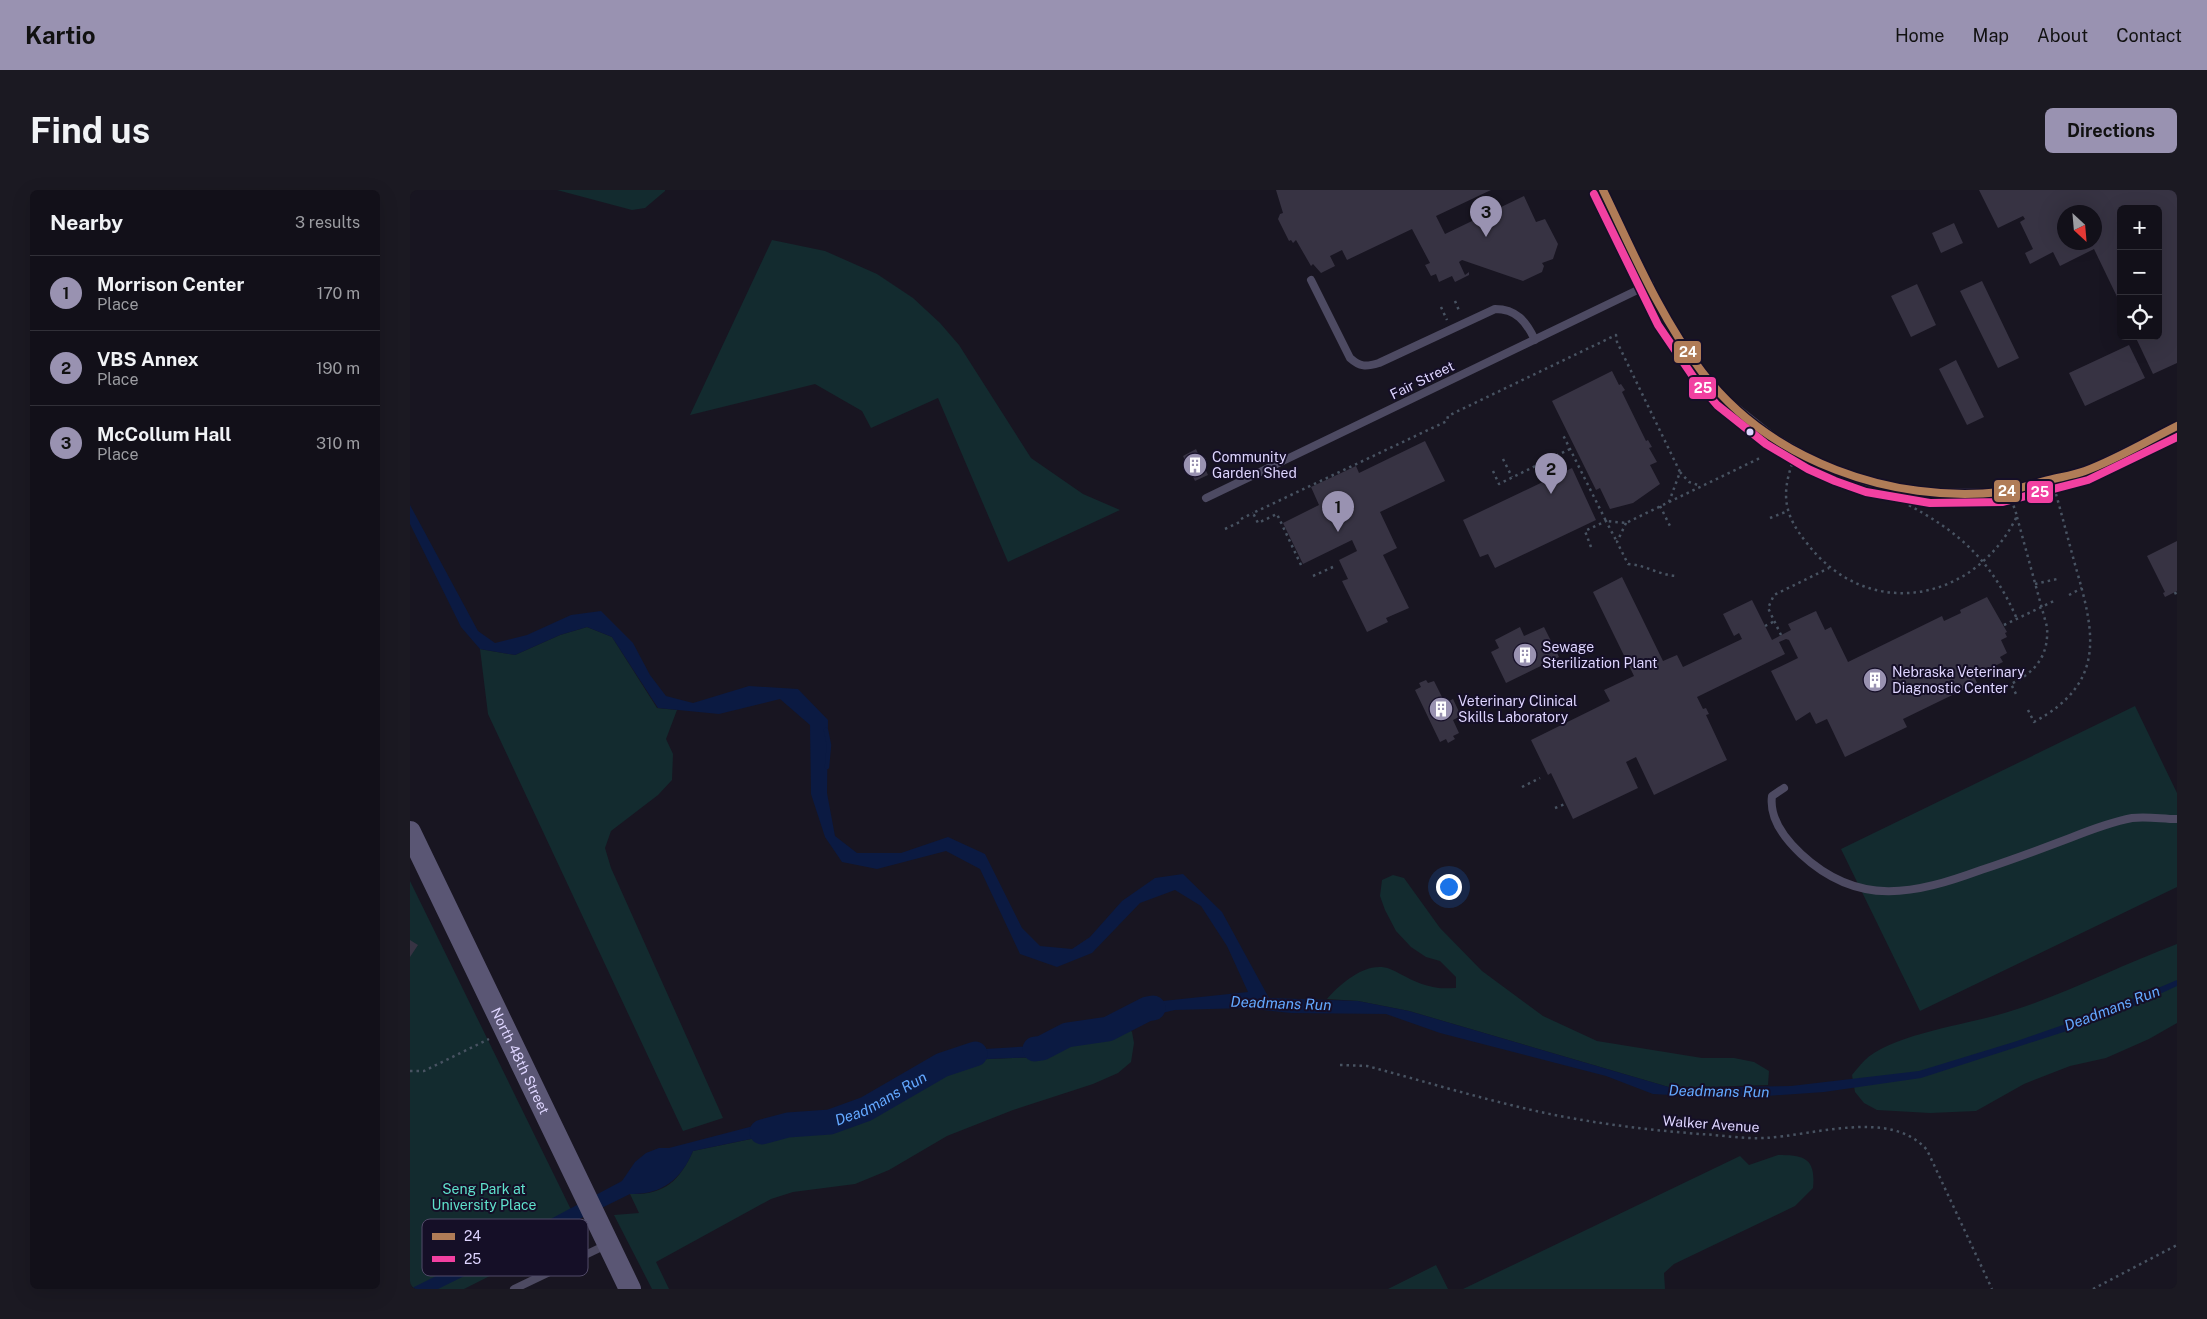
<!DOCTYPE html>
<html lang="en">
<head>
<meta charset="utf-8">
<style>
	:root { --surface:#121019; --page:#1b1922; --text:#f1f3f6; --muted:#9c9da2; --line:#313038; --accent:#9992b1 }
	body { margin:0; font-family:"Public Sans",sans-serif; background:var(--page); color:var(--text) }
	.controls { position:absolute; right:15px; top:15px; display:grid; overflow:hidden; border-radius:8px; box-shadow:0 5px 20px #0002 }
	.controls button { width:45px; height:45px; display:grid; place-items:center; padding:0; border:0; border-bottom:1px solid var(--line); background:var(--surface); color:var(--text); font:25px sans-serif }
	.compass { position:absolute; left:1647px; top:15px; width:45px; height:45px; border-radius:50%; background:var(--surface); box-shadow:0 5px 20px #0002; rotate:154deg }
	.you { position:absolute; left:1038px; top:696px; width:18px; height:18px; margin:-12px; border:4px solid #fff; border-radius:50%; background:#1a73e8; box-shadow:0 0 0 8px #1a73e833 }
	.badge { display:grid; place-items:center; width:32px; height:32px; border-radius:50%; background:var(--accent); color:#111; font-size:16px; font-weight:700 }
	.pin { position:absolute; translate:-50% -41px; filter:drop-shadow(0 1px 2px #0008) }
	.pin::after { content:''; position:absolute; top:26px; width:18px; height:15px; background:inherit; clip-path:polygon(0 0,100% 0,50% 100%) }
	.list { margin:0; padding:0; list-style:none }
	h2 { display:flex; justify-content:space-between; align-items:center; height:65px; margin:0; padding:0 20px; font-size:21px }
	h2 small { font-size:16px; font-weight:400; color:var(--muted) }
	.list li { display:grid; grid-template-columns:32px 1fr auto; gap:15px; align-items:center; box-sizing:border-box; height:75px; padding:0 20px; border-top:1px solid var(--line) }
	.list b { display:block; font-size:19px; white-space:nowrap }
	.list p { margin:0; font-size:16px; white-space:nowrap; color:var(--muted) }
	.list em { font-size:16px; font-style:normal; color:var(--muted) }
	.icon { flex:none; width:28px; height:28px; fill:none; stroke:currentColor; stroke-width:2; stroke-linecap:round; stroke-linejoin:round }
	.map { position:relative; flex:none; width:1767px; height:1099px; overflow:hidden; border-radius:8px }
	header { display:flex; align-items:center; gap:30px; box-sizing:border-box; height:70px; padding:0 25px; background:var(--accent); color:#111 }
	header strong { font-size:24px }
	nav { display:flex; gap:28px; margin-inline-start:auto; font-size:18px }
	.intro { display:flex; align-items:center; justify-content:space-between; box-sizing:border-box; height:120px; padding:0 30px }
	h1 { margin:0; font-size:35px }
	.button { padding:12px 22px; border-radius:8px; background:var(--accent); color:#111; font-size:18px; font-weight:700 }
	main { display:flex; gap:30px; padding:0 30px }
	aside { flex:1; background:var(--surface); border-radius:8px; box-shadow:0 5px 20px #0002 }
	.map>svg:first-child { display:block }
</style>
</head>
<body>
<header>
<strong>Kartio</strong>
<nav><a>Home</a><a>Map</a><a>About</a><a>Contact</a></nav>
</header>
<div class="intro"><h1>Find us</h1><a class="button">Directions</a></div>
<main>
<aside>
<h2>Nearby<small>3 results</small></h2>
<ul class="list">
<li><span class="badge">1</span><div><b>Morrison Center</b><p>Place</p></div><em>170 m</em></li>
<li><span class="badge">2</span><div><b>VBS Annex</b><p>Place</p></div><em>190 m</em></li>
<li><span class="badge">3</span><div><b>McCollum Hall</b><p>Place</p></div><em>310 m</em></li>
</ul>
</aside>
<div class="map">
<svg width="1767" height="1099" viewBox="0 0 1767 1099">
	<rect width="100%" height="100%" fill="#181521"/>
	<path fill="#132b2f" d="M147,0H255V1L235,18L222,20Z
		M362,50L415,61L467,84L503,108L530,133L549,155L621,268L673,304L710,320L598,372L528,208L461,238L452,221L405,194L280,225Z
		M177,437L202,447L247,518L267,520L256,549L263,564L262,590L248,605L201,641L195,658L201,678L313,928L273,941L78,524L70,459L105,465L150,445Z
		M1725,516L1767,603V697L1510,821L1431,659Z
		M983,685L994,688L1030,738L1072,781L1133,826L1187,851L1292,868H1324L1344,872L1359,881L1358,895L1262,898L999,821L948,811L917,809C930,794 957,770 980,779C994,785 1006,794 1023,797C1030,799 1039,798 1046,798V787L1030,771L1016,767L1001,757L986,741L975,720L970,706L972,690Z
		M0,691L171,1040L54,1099H0Z
		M1767,754V833L1739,849L1696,868L1660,876L1614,894L1566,921L1520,923L1467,920L1454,913L1445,902L1442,885C1446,880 1450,875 1454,871C1482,843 1563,834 1601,821C1658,803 1711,775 1767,754Z
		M713,831L722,842L724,853L721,872L708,883L683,894L603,920L537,946L479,980L445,994L383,1002L361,1009L246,1072L259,1099H242L204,1025L229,1023L220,1004C254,1005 269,992 283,961L374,942L392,930L433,936L555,870L627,867Z
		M1368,965C1394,965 1406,968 1403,998L1385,1016L1264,1074L1254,1083L1255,1099H1053L1330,966L1339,975Z
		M1026,1075L1038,1099H978Z"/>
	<path fill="#0b1a42" d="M0,315L68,441L85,453L117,445L161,425L191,421L223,453L240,485L256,506L283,513L339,496L388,499L418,530L417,603L425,646L447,663H491L538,647L575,664L612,738L630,756L662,759L680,747L712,711L745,688L773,684L812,722L859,808L948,811L999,821L1262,898L1381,896L1509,881L1607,851L1696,820L1767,790V796L1700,827L1511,888L1414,902L1356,906L1295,907L1243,904L1196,886L1030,843L976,824L881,823L835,818L765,820L712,832L627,867L555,870L433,936L392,930L374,942L283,961C271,990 251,1005 220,1004L28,1099H0L135,1032L212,991L225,972L236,963L249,958H259L401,921L428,926L500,893L558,860L624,856L701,830L743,812L838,802L817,756L791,716L765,700L730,713L682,763L647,777L610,764L570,679L536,661L467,679L432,672L415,647L401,604L400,535L370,509L309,524L248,518L202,447L177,437L150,445L105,465L70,459L51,437L0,334Z"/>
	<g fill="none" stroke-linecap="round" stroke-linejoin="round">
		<path stroke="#0b1a42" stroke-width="4.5" d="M416,540L419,555L417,577"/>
		<g stroke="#0b1a42" stroke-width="25">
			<path d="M625,859L632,858L657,845L698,839L737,819L743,818"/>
			<path id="s1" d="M352,942L378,935L420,932L456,919L532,875L565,864"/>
		</g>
	</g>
	<path fill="#373343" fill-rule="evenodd" d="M866,0H1081L1026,26L1035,44L1114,6L1126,32L1135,29L1148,54L1143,69L1132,73L1134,76L1132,82L1113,91L1052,70L1049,72L1055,85L1059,82V85L1045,92L1042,86L1029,92L1026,84L1021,86L1015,75L1020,73L1002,39L937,70L932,60L920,66L925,76L911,83L903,74L901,76L886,50L883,53L881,50L879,51L868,29L870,24L873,23Z
		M1569,0H1767V173L1743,184L1725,146H1748V19H1711V115L1684,59L1650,76L1643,62L1620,74L1615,63L1623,59L1610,32L1615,29L1613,26L1588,38ZM1654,22H1684V52H1654Z
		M1544,33L1553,53L1531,63L1522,43Z
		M1572,91L1609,168L1588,178L1550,101Z
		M1507,94L1526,135L1501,147L1481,106Z
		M1719,155L1735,188L1675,216L1659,183Z
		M1546,170L1574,227L1557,235L1529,179Z
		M1202,181L1209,195L1211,194L1215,200L1212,202L1236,251L1238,250L1242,257L1239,258L1247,272L1240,275L1250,294L1223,313L1200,319L1190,298L1186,300L1142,211Z
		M1015,251L1035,291L970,322L987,358L973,365L999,418L976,428L978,432L957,442L932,391L938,389L929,370L947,361L942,350L893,374L873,333L909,315L901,297L946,276L949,283Z
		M786,259L798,285L785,291L773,266Z
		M1162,278L1186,330L1085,378L1078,364L1070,367L1053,330Z
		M1767,351V401L1755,407L1753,403L1755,402L1737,366Z
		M1212,387L1253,471L1267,465L1273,477L1332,449L1329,443L1324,446L1313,424L1342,410L1362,450L1381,440L1378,434L1406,421L1415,440L1421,437L1438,472L1532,426L1534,431L1551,423L1550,420L1577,407L1597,442L1595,443L1597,447L1591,450L1597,463L1590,467L1593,472L1564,486L1567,493L1493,529L1497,537L1435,567L1417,529L1406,534L1400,522L1386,531L1361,481L1388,468L1379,450L1376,449L1369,452L1375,464L1287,507L1293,519L1296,518L1299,524L1296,525L1317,570L1244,605L1226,567L1216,572L1228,598L1163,629L1141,583L1138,585L1121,550L1200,511L1194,500L1224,486L1183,402Z
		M1110,437L1114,446L1134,437L1149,467L1096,493L1081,462L1089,458L1085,450Z
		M1016,490L1018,493L1024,491L1035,513L1043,509L1051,526L1043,530L1049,543L1043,546L1045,549L1038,553L1036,549L1030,552L1005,500L1011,497L1009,493Z
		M0,750L8,755L0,767Z"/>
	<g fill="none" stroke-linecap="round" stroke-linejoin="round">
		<path stroke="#485362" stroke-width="2.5" stroke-dasharray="2.5 4" stroke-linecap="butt" d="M1045,111L1050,123
			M1031,117L1037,130
			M1093,269L1102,287
			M1382,274C1371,306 1375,326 1396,352C1457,433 1565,413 1607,326L1603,314
			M1083,281L1089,294L1160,259
			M1270,282L1279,292L1291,296
			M1259,312L1352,267
			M1493,312C1550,342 1581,370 1607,429
			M1250,316L1260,336
			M1607,327L1637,437C1639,465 1626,482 1601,494L1607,506
			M1360,328L1378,321
			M831,329L843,323
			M1216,333L1207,352L1218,374C1236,375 1249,385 1266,386
			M815,339L832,331
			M1181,357L1175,341L1196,331L1207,352
			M891,375L867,324L848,333L843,323L1037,231L1038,226L1046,222L1206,145L1207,152L1270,282L1259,312L1216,333L1196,331L1152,243
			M903,386L923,377
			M1625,394L1647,389
			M1765,402L1767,407
			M1659,405L1672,398
			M1594,435L1644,411
			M1355,436L1365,431
			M1371,445L1358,418L1364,405L1419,378
			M1618,520L1624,532C1696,493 1685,444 1666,378C1659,353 1653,329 1646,304
			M1112,597L1130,588
			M1145,618L1155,614
			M930,875L957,876C1017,892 1078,911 1140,924C1189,934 1239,940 1290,944C1311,945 1333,949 1354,948C1402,946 1481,918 1517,960L1582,1099
			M0,881H14L79,849
			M1683,1099L1767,1055"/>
		<path stroke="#4d4a62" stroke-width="8" d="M1193,0L1257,131L1292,182L1314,208L1362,246L1403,270L1429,282L1458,292L1521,303L1592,302L1675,281L1767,236
			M901,90L940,168C950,177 956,177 969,173L1085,119C1106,119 1116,131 1125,150
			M796,308L1240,94
			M1374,598L1362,606C1359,628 1375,649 1391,664C1449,718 1505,704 1571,680C1601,670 1631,659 1660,648C1680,640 1701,632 1722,628C1737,626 1752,629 1767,629
			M104,1099L196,1055"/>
		<path stroke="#5a5674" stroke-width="22" id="s2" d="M0,642L220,1099"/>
		<g stroke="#150f27" stroke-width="11">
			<path id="bus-1" d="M1193,0C1223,62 1250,127 1292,182C1360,271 1482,314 1591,302C1607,300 1623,294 1639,290C1651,287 1664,285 1675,281C1707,269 1737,251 1767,236"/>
		</g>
		<g stroke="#150f27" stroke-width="11">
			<path id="bus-2" d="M1184,4L1248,135L1284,188L1307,215L1356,254L1398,279L1425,291L1456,302L1520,313L1593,312L1678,290L1767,247"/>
		</g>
		<use href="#bus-1" stroke="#b07c57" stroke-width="8"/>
		<use href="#bus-2" stroke="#f240a1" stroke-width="8"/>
	</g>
	<defs>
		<g id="building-disc" transform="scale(1.25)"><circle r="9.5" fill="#9992b1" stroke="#150f27"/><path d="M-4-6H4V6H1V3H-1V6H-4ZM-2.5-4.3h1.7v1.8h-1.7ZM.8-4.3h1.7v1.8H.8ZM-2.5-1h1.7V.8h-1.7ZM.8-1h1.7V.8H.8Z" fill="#fff"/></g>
	</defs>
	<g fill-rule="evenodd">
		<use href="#building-disc" x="785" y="275"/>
		<use href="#building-disc" x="1115" y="465"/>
		<use href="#building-disc" x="1465" y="490"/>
		<use href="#building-disc" x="1031" y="519"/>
	</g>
	<circle fill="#ded5ff" stroke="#150f27" stroke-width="2" cx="1340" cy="242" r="4.5"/>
	<g text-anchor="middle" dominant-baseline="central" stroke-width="4" stroke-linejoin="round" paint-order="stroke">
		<g font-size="14" fill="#ded5ff" stroke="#150f27">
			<text transform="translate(1012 190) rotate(-26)">Fair Street</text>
			<text stroke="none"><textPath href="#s2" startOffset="254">North 48th Street</textPath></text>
			<text transform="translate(1301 934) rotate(4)">Walker Avenue</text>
		</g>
		<g font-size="14" fill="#ded5ff" stroke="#150f27" text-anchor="start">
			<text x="802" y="267">Community<tspan x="802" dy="16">Garden Shed</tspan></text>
			<text x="1132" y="457">Sewage<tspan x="1132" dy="16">Sterilization Plant</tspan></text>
			<text x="1482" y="482">Nebraska Veterinary<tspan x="1482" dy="16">Diagnostic Center</tspan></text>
			<text x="1048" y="511">Veterinary Clinical<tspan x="1048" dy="16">Skills Laboratory</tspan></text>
		</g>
		<g font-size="14" fill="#5fe1cc" stroke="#150f27">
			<text x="74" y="999">Seng Park at<tspan x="74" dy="16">University Place</tspan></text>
		</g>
		<g font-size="15" font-style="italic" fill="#63a8ff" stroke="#150f27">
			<text transform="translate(871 813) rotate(2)">Deadmans Run</text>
			<text transform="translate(1702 818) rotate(-21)">Deadmans Run</text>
			<text transform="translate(1309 901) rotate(1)">Deadmans Run</text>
			<text stroke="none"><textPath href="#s1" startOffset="125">Deadmans Run</textPath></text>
		</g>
	</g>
	<rect x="12" y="1029" width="166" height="57" rx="8" fill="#150f27" stroke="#514a68" stroke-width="1"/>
	<rect x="22" y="1043" width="23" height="7" fill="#b07c57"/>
	<rect x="22" y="1066" width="23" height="6" fill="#f240a1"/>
	<g font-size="14" fill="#ded5ff">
		<text x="54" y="1051">24</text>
		<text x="54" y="1074">25</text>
	</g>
	<g stroke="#150f27" stroke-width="2">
		<rect x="1263" y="150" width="29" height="24" rx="5" fill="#b07c57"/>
		<rect x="1278" y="186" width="29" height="24" rx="5" fill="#f240a1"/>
		<rect x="1583" y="289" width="28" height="24" rx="5" fill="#b07c57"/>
		<rect x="1616" y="290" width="28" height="24" rx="5" fill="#f240a1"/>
	</g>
	<g font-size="14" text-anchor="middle" font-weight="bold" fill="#fff">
		<text x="1278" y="167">24</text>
		<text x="1293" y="203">25</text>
		<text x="1597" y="306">24</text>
		<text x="1630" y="307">25</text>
	</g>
</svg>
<div class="controls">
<button>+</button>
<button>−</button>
<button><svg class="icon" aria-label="locate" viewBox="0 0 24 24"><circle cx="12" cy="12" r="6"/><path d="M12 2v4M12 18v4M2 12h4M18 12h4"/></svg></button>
</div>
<svg class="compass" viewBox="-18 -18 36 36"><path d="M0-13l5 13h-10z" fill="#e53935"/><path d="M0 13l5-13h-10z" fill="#9c9da2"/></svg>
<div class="you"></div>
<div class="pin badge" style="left:928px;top:342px">1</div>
<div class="pin badge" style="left:1141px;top:304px">2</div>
<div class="pin badge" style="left:1076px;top:47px">3</div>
</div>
</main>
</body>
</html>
